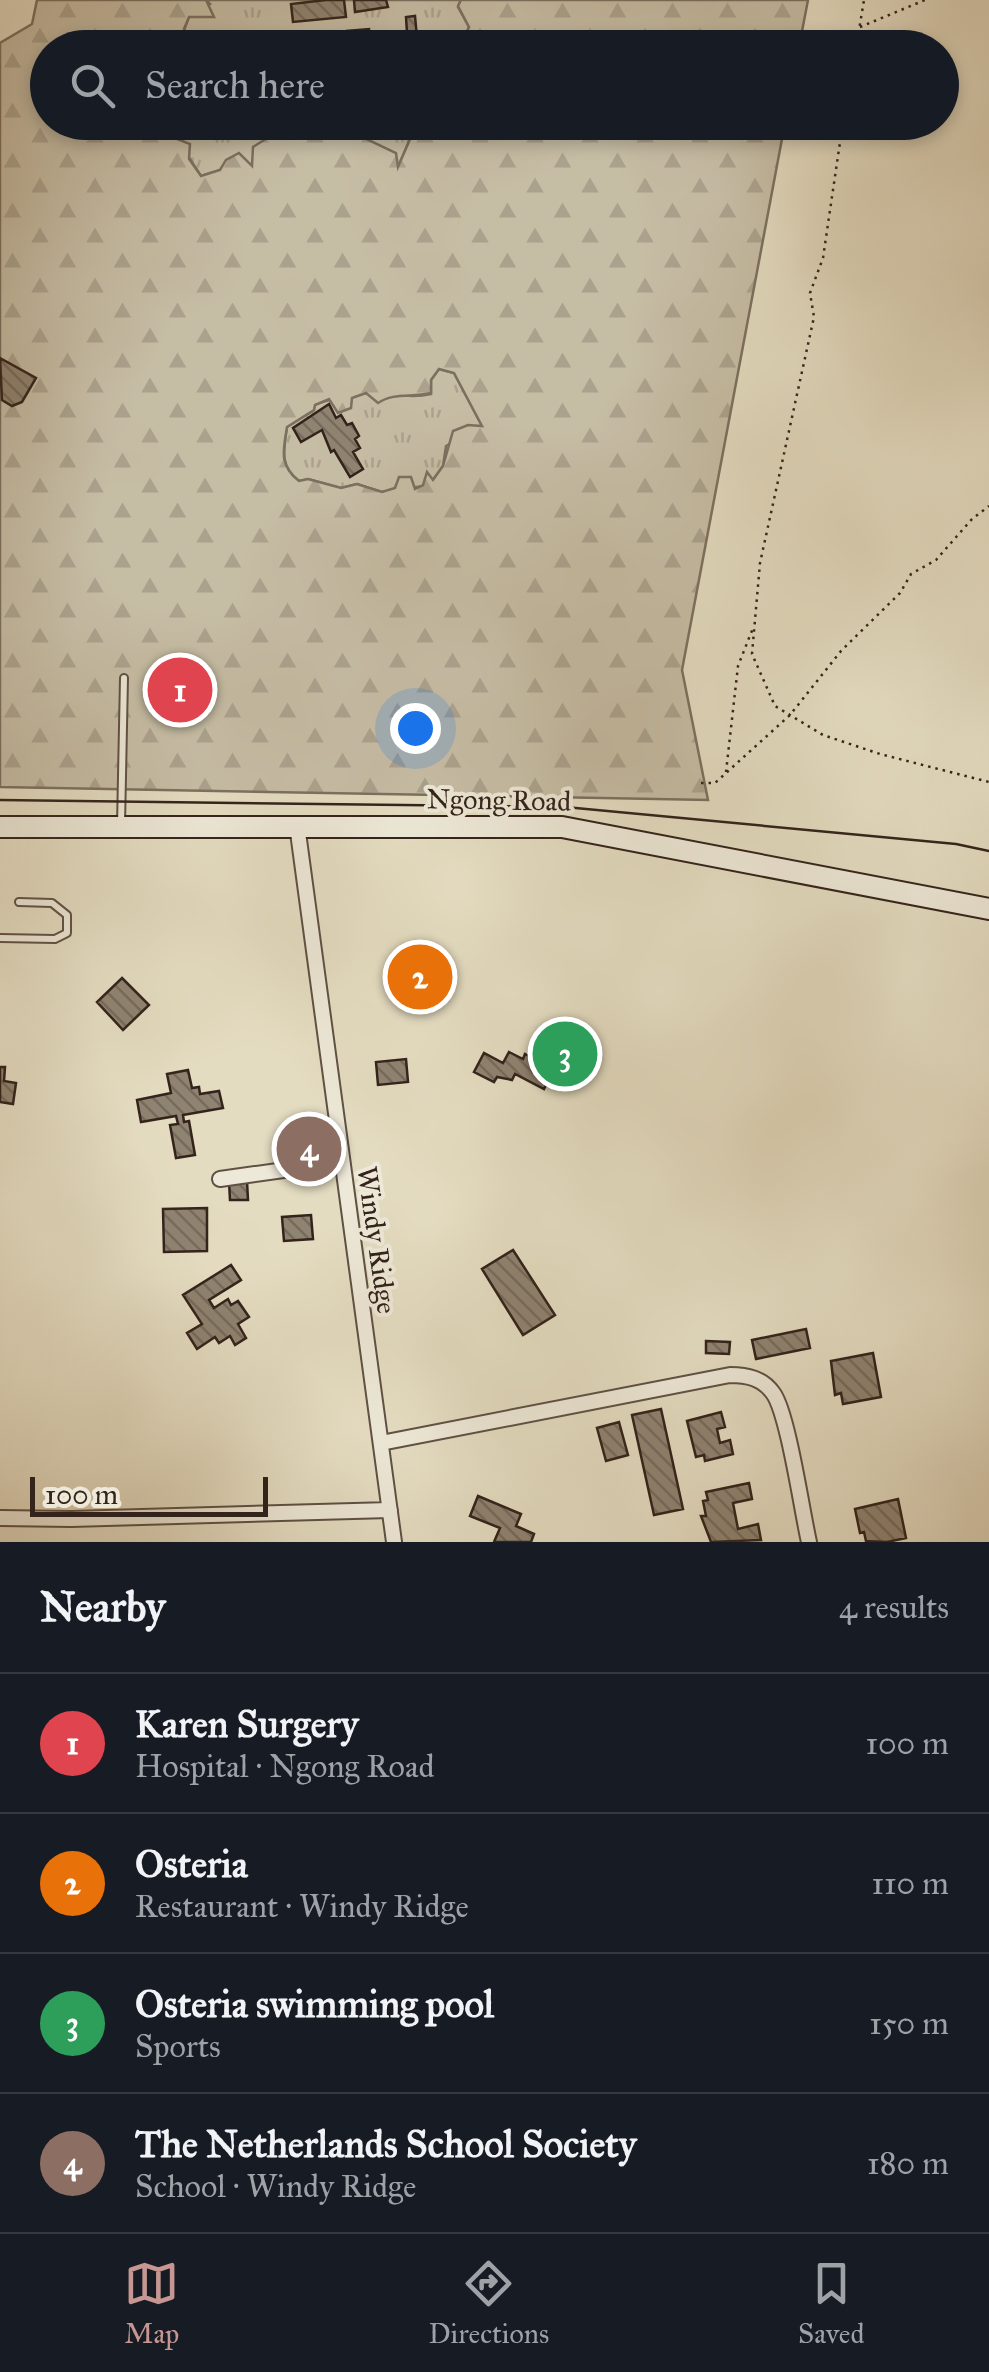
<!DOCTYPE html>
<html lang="en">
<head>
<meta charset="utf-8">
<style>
	:root { --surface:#171b24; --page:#20242c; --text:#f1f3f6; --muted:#9ea1a6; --line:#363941; --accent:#c59692 }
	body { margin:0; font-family:"IM FELL Great Primer",serif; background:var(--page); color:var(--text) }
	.scale { position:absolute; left:30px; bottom:25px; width:238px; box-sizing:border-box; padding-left:10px; border:5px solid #33231b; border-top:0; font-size:28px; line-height:35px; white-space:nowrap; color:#33231b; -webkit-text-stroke:8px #ede8d7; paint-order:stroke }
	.you { position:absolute; left:415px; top:728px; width:35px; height:35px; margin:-25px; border:8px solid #fff; border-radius:50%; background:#1a73e8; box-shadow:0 0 0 15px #1a73e833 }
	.badge { display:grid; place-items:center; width:65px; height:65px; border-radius:50%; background:var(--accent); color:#fff; font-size:32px; font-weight:700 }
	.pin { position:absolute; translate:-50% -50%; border:5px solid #fff; box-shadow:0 2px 10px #0006 }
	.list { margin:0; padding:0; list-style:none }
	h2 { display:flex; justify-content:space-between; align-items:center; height:130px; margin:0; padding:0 40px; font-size:42px }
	h2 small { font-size:32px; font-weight:400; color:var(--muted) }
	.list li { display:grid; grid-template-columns:65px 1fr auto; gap:30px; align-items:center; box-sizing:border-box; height:140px; padding:0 40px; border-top:2px solid var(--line) }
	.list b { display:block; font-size:38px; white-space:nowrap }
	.list p { margin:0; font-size:32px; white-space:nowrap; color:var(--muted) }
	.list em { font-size:32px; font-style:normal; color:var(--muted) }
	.icon { flex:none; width:55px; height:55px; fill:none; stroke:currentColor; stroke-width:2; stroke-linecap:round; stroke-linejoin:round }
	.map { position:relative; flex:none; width:989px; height:1542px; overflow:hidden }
	.search { position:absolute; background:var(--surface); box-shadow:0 5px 15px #0003; left:30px; right:30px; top:30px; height:110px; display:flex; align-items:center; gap:25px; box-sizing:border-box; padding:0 35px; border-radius:55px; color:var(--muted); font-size:38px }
	.sheet { height:690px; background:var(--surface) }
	nav { display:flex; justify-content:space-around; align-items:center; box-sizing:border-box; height:140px; border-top:2px solid var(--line); background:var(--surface); font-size:28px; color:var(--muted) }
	nav a { display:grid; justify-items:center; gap:5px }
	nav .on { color:var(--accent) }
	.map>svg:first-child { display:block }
</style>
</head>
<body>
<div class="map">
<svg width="989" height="1542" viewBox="0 0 989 1542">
	<defs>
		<pattern id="grass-tufts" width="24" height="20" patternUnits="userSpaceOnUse" patternTransform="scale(2.5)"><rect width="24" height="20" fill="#c6bda5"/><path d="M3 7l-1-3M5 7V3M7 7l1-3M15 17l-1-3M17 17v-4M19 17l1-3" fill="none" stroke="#aba28d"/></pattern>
		<pattern id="forest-firs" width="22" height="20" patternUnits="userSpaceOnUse" patternTransform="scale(2.5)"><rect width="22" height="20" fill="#c6bda5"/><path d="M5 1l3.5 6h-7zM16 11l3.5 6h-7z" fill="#aba28d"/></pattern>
		<pattern id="building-back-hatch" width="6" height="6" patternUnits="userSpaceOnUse" patternTransform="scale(2.5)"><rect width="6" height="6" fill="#8f8371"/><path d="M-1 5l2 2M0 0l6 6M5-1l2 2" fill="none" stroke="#756b5c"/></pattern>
	</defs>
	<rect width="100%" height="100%" fill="#e4dcc1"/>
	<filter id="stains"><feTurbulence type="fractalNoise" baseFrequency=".002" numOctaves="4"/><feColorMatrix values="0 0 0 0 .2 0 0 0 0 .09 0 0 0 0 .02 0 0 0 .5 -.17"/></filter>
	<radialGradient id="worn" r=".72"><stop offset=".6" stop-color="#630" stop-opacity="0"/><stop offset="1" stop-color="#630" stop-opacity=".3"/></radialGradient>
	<path fill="url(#grass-tufts)" stroke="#7c7060" stroke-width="2.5" d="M206,0H461L458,7L469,27L460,48L195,47L184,30L189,17L210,4Z
		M178,122L264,123L272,135L252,168L220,170L201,176L177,139Z
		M360,123H417L397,169L362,137Z
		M439,369L454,373L482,426L446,446L443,466L432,481L427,474L424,486L382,492L357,484L341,488L308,479L299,481C279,466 284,450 287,427L314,410V405C326,400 359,393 372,393C393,393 410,399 431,394V380Z"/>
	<path fill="url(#forest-firs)" stroke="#7c7060" stroke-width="2.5" fill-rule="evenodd" d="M37,0H206L214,17H189L184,29L195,47L48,48V122L178,123L177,139L190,144L189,159L201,176L220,170L226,160L239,153L252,166L253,147L272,135L264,123H360L362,137L396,153L398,167L417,123H785L682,670L708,800L0,787V43L32,24ZM439,369L454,373L482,426L468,425L453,431L443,466L433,480L427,472L423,485L415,489L411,477H399L395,488L382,492L357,484L341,488L308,479L299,481C279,466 283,450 287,427L314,410L315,405L329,399L338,413L351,408L352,398L366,393L378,403C394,392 412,398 431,393V380Z
		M461,0H808L799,47L460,48L469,27L458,6Z"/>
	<path fill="url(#building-back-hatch)" stroke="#33231b" stroke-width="2.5" d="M326,0H344L346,17L293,22L291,4Z
		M354,0H386L388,7L355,12Z
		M415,16L418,48H408L406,17Z
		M369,29L370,44L348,46L347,31Z
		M345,32L346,45L323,48L321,34Z
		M0,358L36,378L22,402L12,406L2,400Z
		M329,404L336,418L341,415L347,425L352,423L359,436L355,439L360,448L353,452L363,469L350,477L334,450L331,452L322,430L301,442L293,428Z
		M122,978L149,1005L123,1030L97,1002Z
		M509,1052L523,1059L525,1054L554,1069L544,1089L515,1074L512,1080L497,1077L494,1082L474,1072L484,1053L503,1063Z
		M406,1059L408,1082L378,1085L376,1062Z
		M0,1067H5L4,1081L16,1083L13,1104L0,1102Z
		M188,1070L192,1088L199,1087L200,1094L219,1091L223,1108L183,1115L184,1122L189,1121L195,1155L176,1158L170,1125L178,1124L176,1116L141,1122L137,1100L171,1093L167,1074Z
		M229,1181H247L248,1200H230Z
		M207,1208V1251L164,1252L163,1209Z
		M311,1215L313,1239L284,1241L282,1217Z
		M513,1250L555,1315L523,1335L482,1269Z
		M231,1265L241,1280L209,1300L214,1308L228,1299L231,1305L238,1301L249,1317L238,1324L246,1338L235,1345L230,1336L219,1343L215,1337L197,1349L187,1333L202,1324L183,1295Z
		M806,1329L810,1348L756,1359L752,1340Z
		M706,1341L730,1342L729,1354L706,1353Z
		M873,1353L881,1397L843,1404L841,1393L835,1395L831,1361Z
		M661,1409L683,1509L654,1515L632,1415Z
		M721,1412L725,1427L717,1429L720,1443L730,1440L733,1454L705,1461L704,1455L696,1457L687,1421Z
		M619,1422L628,1455L606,1461L597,1428Z
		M749,1483L752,1499L733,1503L738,1529L758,1524L761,1540L711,1542L701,1516H706L703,1501L708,1500L706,1492Z
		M478,1496L521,1514L516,1526L534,1534L531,1542H494L500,1528L470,1516Z
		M898,1499L906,1538L887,1542L866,1541L864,1532L860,1533L855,1509Z"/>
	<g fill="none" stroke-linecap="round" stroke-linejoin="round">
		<g stroke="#5f5144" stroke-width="10">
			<path id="service" d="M121,825L124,678
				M0,938L55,939L67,933V915L52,903L19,902"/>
		</g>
		<g stroke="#5f5144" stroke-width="18">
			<path id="minor" d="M297,825L394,1542
				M220,1179L341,1162
				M381,1443L730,1375C747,1375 762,1378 773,1393C788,1413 802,1512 809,1542
				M0,1518L71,1519L390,1510"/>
		</g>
		<g stroke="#33231b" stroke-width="24">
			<path id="secondary" d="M0,827H562L989,909"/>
		</g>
		<path stroke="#33231b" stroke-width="2.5" stroke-dasharray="2.5 5" stroke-linecap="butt" d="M860,27L925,0
			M856,48L864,0
			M843,122L823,258L810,293L814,317L760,563L752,654L775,706L823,735L880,754L989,782
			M726,772L738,666L753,628
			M701,783H715L790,715L841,651L900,593L911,574L936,560L972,519L989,506"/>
		<use href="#service" stroke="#ede8d7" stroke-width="6"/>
		<use href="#minor" stroke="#ede8d7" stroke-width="14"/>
		<use href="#secondary" stroke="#ede8d7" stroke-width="20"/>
		<path stroke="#33231b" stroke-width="2.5" d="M0,800L565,807L956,844L989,851"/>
	</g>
	<g text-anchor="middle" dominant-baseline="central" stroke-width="8" stroke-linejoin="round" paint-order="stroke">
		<g font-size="28" fill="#33231b" stroke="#ede8d7">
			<text transform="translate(499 800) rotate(1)">Ngong Road</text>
			<text transform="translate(377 1240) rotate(82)">Windy Ridge</text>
		</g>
	</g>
	<rect width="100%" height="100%" filter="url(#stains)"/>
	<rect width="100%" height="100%" fill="url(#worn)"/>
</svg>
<div class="scale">100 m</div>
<div class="you"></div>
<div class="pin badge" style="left:180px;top:690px;background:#e0444e">1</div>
<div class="pin badge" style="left:420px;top:977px;background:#e8710a">2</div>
<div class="pin badge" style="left:565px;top:1054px;background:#2e9e5b">3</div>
<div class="pin badge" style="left:309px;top:1149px;background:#8d6e63">4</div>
<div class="search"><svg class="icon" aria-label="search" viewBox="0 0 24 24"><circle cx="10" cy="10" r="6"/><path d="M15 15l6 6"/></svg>Search here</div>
</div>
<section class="sheet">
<h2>Nearby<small>4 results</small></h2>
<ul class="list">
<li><span class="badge" style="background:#e0444e">1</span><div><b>Karen Surgery</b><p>Hospital · Ngong Road</p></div><em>100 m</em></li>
<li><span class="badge" style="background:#e8710a">2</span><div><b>Osteria</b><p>Restaurant · Windy Ridge</p></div><em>110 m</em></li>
<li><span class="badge" style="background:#2e9e5b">3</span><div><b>Osteria swimming pool</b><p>Sports</p></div><em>150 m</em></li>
<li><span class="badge" style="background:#8d6e63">4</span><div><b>The Netherlands School Society</b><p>School · Windy Ridge</p></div><em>180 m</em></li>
</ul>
</section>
<nav>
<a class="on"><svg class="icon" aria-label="map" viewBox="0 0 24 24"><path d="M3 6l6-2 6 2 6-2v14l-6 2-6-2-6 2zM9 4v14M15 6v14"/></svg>Map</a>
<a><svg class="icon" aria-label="directions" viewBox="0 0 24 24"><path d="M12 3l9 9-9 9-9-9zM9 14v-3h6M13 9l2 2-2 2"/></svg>Directions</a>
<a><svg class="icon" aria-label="saved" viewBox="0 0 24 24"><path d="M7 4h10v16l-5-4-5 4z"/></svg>Saved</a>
</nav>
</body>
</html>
